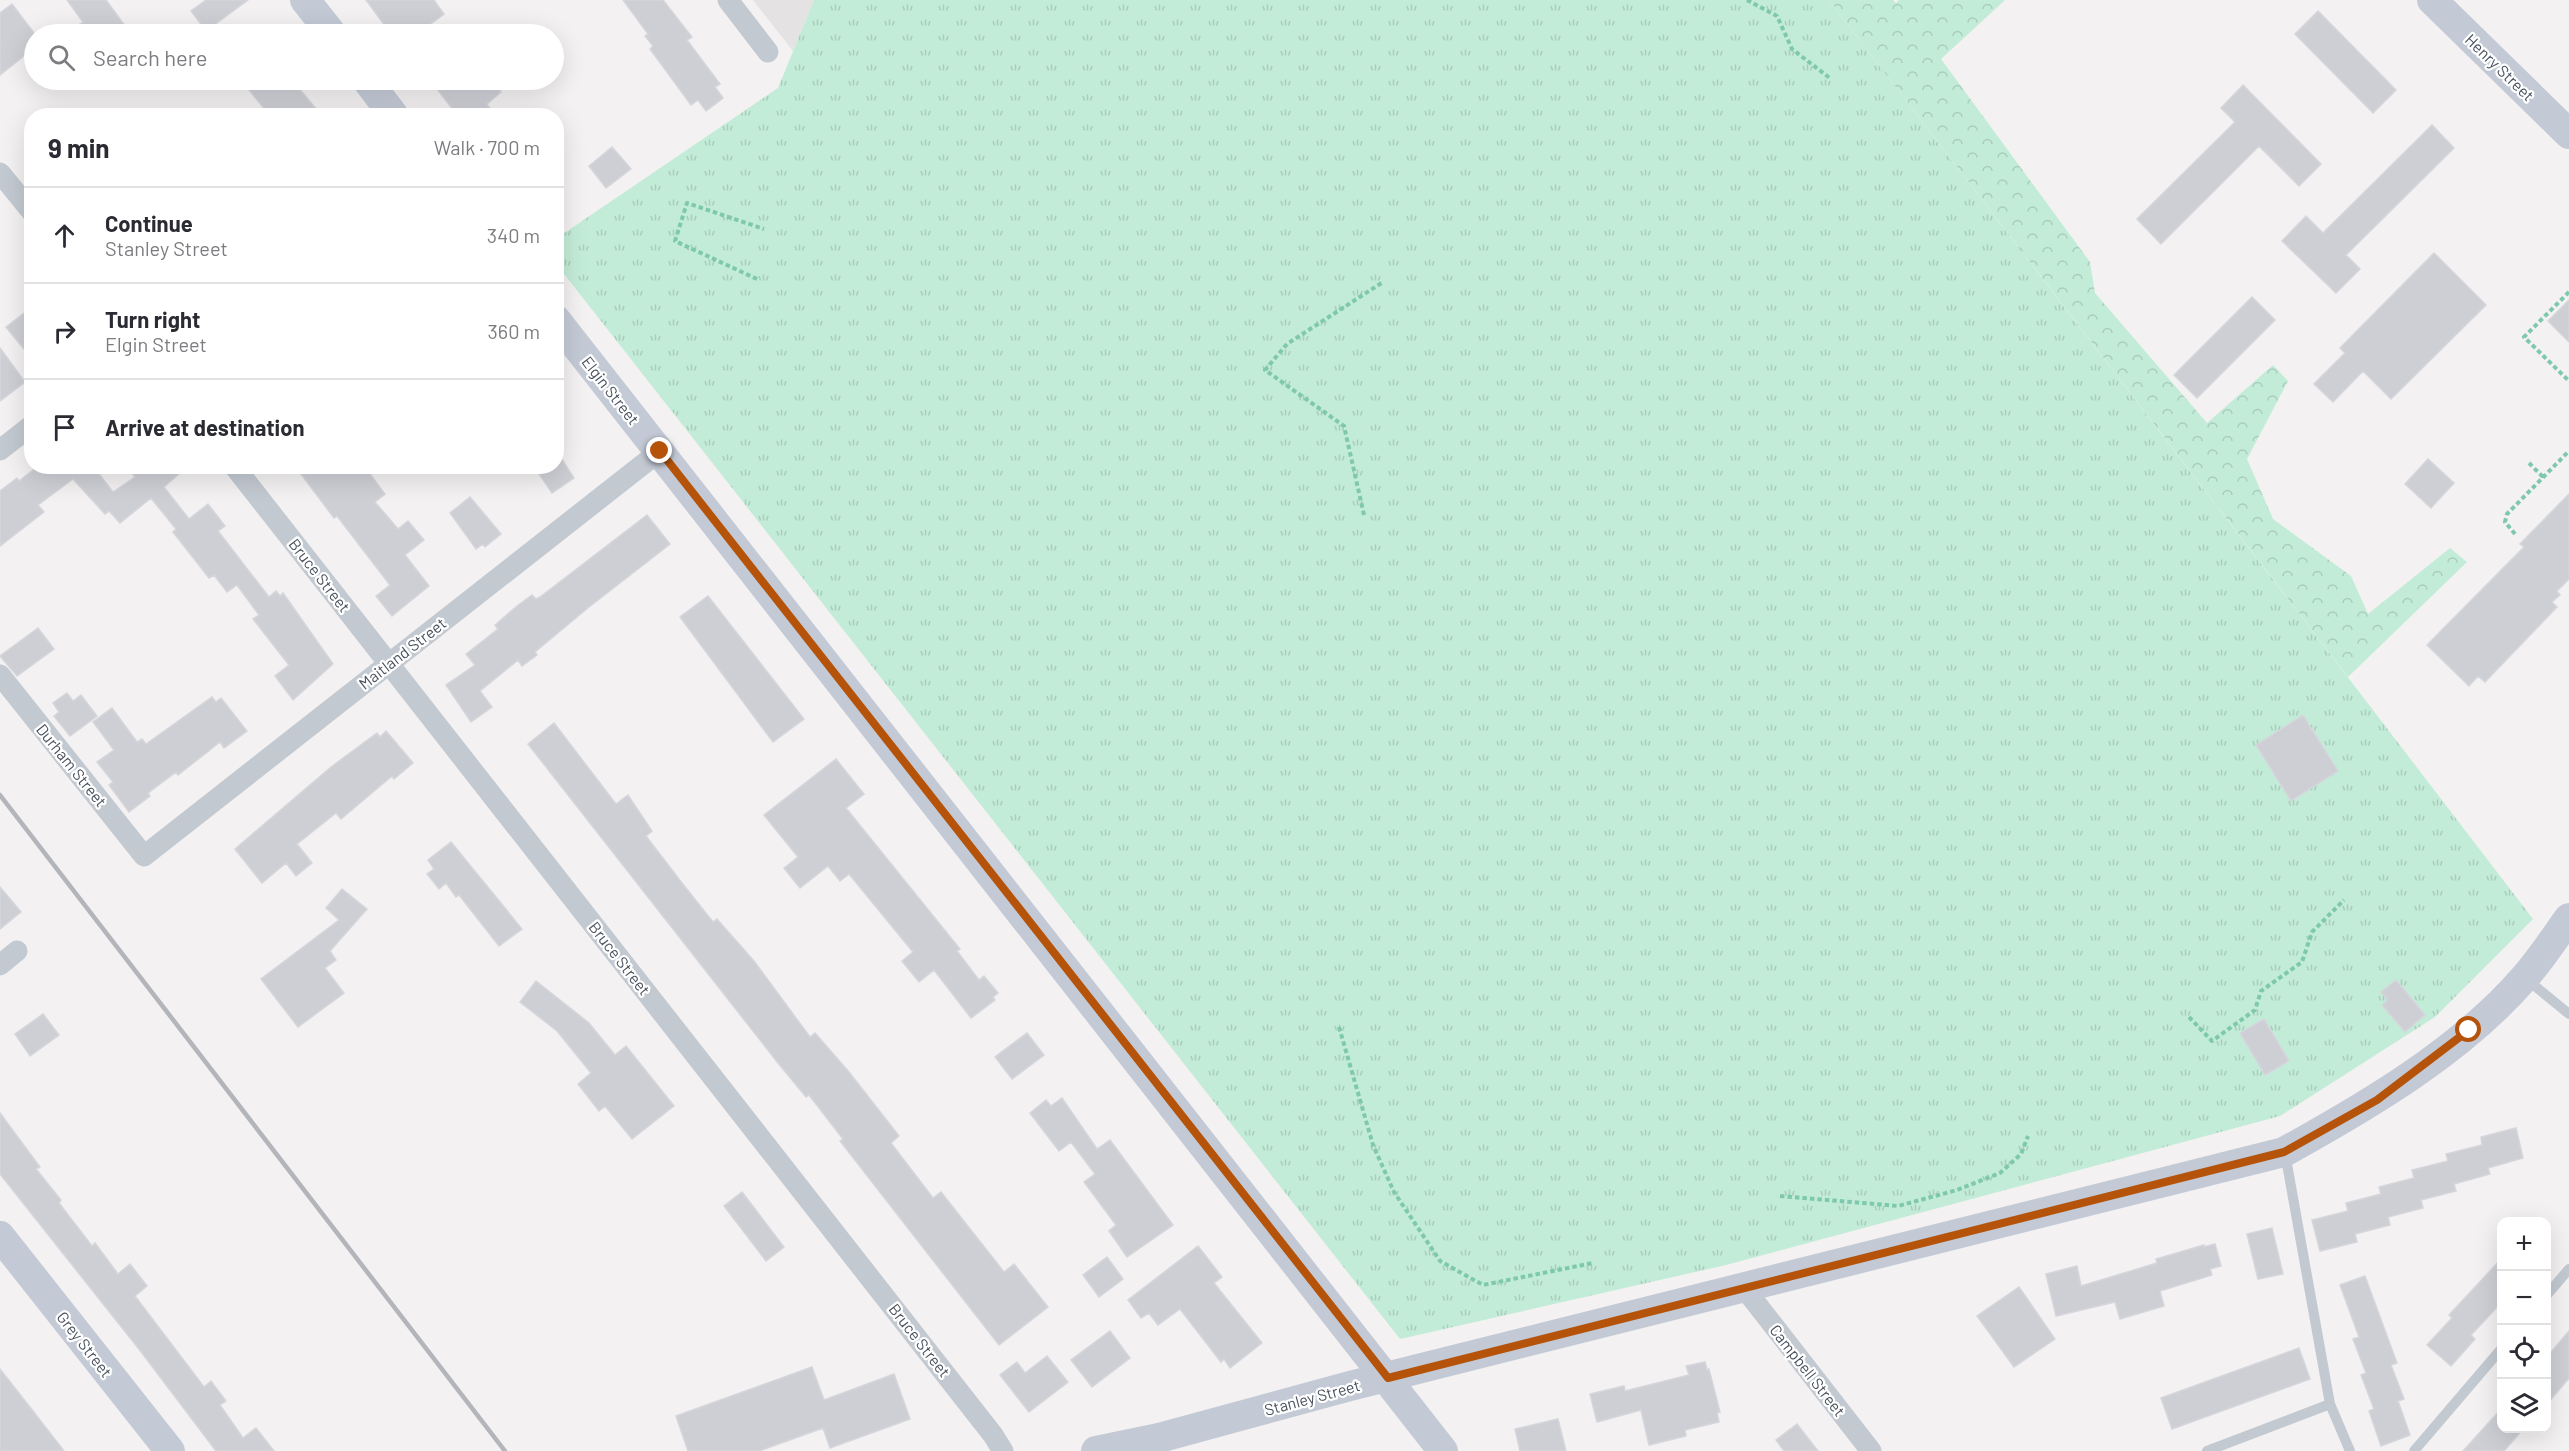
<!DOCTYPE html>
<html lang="en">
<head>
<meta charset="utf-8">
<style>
	:root { --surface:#fff; --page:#f2f2f3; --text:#2b2b33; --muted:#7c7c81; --line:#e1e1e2 }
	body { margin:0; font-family:Barlow,sans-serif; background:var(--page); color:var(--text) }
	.controls { position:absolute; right:18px; bottom:18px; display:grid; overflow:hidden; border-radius:12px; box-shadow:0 6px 24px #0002 }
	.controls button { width:54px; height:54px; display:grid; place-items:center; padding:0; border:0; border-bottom:2px solid var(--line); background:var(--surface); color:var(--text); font:30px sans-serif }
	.stop { position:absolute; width:18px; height:18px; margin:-14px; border:4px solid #b45309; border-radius:50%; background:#fff }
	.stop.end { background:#b45309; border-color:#fff; box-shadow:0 2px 6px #0008 }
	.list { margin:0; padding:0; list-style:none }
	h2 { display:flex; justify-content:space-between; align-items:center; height:78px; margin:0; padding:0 24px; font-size:26px }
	h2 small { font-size:20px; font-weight:400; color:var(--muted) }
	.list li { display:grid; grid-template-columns:39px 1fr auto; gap:18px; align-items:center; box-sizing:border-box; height:96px; padding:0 24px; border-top:2px solid var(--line) }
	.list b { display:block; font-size:22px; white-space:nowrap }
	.list p { margin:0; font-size:20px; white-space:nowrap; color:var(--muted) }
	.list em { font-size:20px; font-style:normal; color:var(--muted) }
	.icon { flex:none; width:33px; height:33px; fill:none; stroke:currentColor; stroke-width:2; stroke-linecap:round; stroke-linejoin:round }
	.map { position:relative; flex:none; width:2569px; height:1451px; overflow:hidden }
	.search { position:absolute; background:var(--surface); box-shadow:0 6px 24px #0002; left:24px; top:24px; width:540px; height:66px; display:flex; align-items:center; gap:15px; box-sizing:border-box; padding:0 21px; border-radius:33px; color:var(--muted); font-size:22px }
	.panel { position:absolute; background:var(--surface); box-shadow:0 6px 24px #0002; left:24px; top:108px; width:540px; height:366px; border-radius:24px }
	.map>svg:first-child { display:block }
</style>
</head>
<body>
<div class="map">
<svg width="2569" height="1451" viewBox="0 0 2569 1451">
	<defs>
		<pattern id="grass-tufts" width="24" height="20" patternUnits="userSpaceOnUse" patternTransform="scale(1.5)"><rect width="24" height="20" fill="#c3ecd8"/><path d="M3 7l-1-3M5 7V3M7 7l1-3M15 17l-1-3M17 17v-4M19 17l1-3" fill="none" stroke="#a9ccbc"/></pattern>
		<pattern id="forest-crowns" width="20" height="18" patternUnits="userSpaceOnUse" patternTransform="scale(1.5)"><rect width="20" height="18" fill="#c3ecd8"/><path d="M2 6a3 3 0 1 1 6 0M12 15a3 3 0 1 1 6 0" fill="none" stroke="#a9ccbc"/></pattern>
	</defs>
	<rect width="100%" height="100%" fill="#f3f1f1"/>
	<path fill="#e4e2e2" d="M753,0H814L793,51Z"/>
	<path fill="url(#grass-tufts)" d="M814,0H1829L2533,919L2435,1017L2280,1116L1726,1265L1400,1339L557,265V238L778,88Z"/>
	<path fill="url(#forest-crowns)" d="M1829,0H1893L1896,3L1899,0H2005L1941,59L2090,262L2095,293L2207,423L2273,365L2288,381L2247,459L2273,519L2351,576L2368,614L2450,548L2467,562L2348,677Z"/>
	<path fill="#cecfd5" stroke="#d5d6db" stroke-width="1.5" d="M67,0H106L131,34H66L83,22Z
		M206,0H248L206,31L191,11Z
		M366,0H434L444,14L417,34H391Z
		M623,0H663L692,37L687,40L720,84L715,87L723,98L706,111L698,100L691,105L650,49L653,46L645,36L648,34Z
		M12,4L34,33V48L0,75V13Z
		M2318,11L2396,90L2373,113L2295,34Z
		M241,80H292L322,116H270Z
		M430,80H491L501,92L487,104L495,116H458Z
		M2243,85L2321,164L2299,186L2259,146L2161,244L2137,219L2235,122L2221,108Z
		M2432,125L2454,148L2346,255L2360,269L2336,293L2282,241L2306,216L2323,233Z
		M612,147L631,169L606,188L589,166Z
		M2434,253L2486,305L2391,399L2363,371L2333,402L2314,384L2345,353L2340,348Z
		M2252,297L2275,320L2197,398L2174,375Z
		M2569,300V342L2548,321Z
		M32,307V359L6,327Z
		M0,348L25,382L0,401Z
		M561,458L574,478L552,493L539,474L549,466H556V462Z
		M2428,459L2454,483L2431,508L2405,484Z
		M38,466H93L113,492L135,477L127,466H188L164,487L189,519L208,504L225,526L218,531L269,597L276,591L280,596L283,593L333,664L293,700L275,676L289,665L253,619L259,615L237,585L227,592L214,575L209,578L173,532L176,529L151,498L120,523L109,511L105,514L73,479L38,505L44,512L0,546V491L17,478L19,481Z
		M295,466H364L385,494L375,502L398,529L408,521L424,540L405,555L429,586L392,616L376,596L390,585L337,516L334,518Z
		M2569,494V579L2557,591L2560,595L2552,602L2557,607L2485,682L2478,676L2469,686L2427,645L2524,547L2520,544Z
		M470,497L501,534L485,547L483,544L476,549L450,513Z
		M647,515L670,544L589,607L535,652L537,655L522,666L518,660L480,691L492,707L471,722L446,685L475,665L466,654L498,629L495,625L517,606L532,595L536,599L540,597Z
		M708,596L804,719L773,742L680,617Z
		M38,628L54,649L17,676L0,656Z
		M67,693L73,701L81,695L97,716L70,736L54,716L59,712L53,703Z
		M212,697L216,702L221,698L247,731L224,748L220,742L178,775L176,772L148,793L150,796L129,812L109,785L113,782L97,762L114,750L93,722L112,708L137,742L142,739L146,744Z
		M2303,715L2338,771L2291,801L2256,745Z
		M554,723L616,804L628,795L652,831L646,836L682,883L713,922L717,919L754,961L810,1037L815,1033L849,1072L899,1136L891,1143L933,1198L941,1192L1004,1272L1014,1264L1048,1307L999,1345L840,1141L843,1139L809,1095L806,1097L778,1063L528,744Z
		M386,731L413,763L394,779L392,776L341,819L336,813L297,844L312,863L296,876L286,863L262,883L235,849L331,767L377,733L380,737Z
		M836,759L864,794L846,808L960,949L957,951L979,980L984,976L998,993L993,997L995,1000L971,1018L934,970L919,982L902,961L913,952L849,874L840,881L828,866L800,888L784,868L798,857L764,815Z
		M451,842L522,929L499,946L459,895L456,897L446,883L439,889L427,874L434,869L428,860Z
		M0,887L21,912L0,929Z
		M342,889L367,909L330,951L336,960L325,968L344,993L298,1027L261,979L339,920L326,908Z
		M2396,980L2425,1015L2405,1032L2382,1005L2388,1000L2381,992Z
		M536,981L589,1023L615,1055L626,1046L674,1106L632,1139L605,1106L599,1111L578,1084L591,1073L557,1031L520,1002Z
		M43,1014L59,1035L30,1056L15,1034Z
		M2264,1019L2289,1061L2265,1075L2240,1033Z
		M1027,1033L1044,1055L1012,1079L995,1057Z
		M1062,1098L1097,1149L1110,1140L1173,1225L1127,1257L1109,1231L1116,1225L1084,1182L1095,1174L1071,1142L1059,1151L1030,1113L1046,1100L1051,1106Z
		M0,1113L40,1167L36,1169L61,1200L59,1203L92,1246L95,1243L118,1274L130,1264L147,1286L135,1296L204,1387L211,1381L226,1401L220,1405L243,1438L256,1428L274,1451H216L142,1353L0,1174Z
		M2516,1128L2523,1158L2488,1168L2490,1174L2454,1184L2456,1191L2421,1200L2423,1208L2388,1217L2390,1225L2355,1234L2357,1242L2320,1251L2312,1220L2348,1211L2346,1203L2381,1194L2379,1187L2414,1178L2412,1170L2448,1161L2446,1154L2482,1145L2481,1137Z
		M742,1192L784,1247L766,1261L724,1206Z
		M2272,1228L2283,1274L2258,1279L2247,1234Z
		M2215,1244L2221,1266L2210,1269L2212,1275L2160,1291L2164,1306L2120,1319L2115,1302L2056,1316L2046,1274L2077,1266L2081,1286L2157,1263L2156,1259L2204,1245V1247Z
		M1198,1246L1222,1277L1214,1283L1262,1343L1230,1368L1224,1359L1221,1362L1180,1309L1158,1325L1149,1313L1141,1318L1128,1300Z
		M1107,1257L1123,1279L1099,1297L1083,1275Z
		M2502,1258V1302L2471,1335L2475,1339L2451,1366L2427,1345L2452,1318L2449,1315Z
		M2365,1276L2397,1363L2391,1365L2404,1399L2398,1401L2410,1435L2381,1446L2369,1411L2374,1409L2361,1375L2366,1373L2353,1339L2359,1337L2340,1285Z
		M2019,1287L2055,1339L2014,1367L1977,1316Z
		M1110,1331L1130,1358L1092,1387L1071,1360Z
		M2569,1331V1378L2547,1404V1357Z
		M2299,1348L2310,1379L2172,1429L2161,1398Z
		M1047,1356L1068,1382L1029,1412L1000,1375L1017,1362L1025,1373Z
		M1705,1362L1707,1370L1709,1369L1720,1412L1717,1413L1719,1422L1685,1430L1686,1436L1649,1445L1641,1410L1597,1422L1590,1394L1624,1386L1625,1391L1689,1375L1686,1366Z
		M812,1367L824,1400L894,1374L910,1419L830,1448L823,1428L759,1451H688L676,1416Z
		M0,1369L33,1411L64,1451H0Z
		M2502,1408V1428H2524L2504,1451H2463Z
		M1558,1419L1566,1451H1520L1515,1429Z
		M1797,1424L1818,1451H1784L1776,1440Z"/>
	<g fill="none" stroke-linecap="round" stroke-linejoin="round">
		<path stroke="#7ec8ad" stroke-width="4" stroke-dasharray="4.5 3" stroke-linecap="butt" d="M1747,0L1777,16L1792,49L1831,79
			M757,279L675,241L687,203L764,229
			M2569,292L2524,337L2569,381
			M2529,463L2543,477
			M1364,515L1344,426L1265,370L1287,344L1383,282
			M2515,534L2505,522L2507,514L2569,451
			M2189,1017L2212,1041L2255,1010L2261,991L2302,962L2312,932L2344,900
			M1339,1027L1373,1145L1394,1192L1440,1261L1483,1285L1593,1263
			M1780,1196L1898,1206L1957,1190L2000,1173L2021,1154L2028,1136"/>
		<path stroke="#c3c9d1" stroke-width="10" d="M2525,978L2569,1014
			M2285,1153L2330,1404L2350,1451
			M2546,1296L2569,1269
			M2207,1451L2330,1404
			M2414,1451L2502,1348"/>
		<path stroke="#c3c9d1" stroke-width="21" d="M728,0L768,52
			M0,173L32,212
			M0,450L32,425
			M234,466L993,1435L1003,1451
			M0,675L144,856L660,451
			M0,965L17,951
			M1745,1289L1871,1451"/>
		<path stroke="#c3cad6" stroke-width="30" d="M305,0L332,34
			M2432,0L2569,134
			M367,80L394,116
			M556,320L1443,1451
			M0,1236L170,1451
			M1096,1451L1159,1438L1350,1386L2284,1152C2369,1105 2461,1051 2525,977C2541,959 2555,937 2569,918"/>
		<path stroke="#b3b5ba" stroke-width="4.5" d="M0,795L505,1451"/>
	</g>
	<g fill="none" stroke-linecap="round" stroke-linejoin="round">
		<path stroke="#b45309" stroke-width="8" d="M660,451L1388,1378L2284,1152L2377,1100L2469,1030"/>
	</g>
	<g text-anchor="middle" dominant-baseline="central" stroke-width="4.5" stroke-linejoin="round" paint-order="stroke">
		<g font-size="16" fill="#4a515d" stroke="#fff">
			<text transform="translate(2500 67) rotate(44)">Henry Street</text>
			<text transform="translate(611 390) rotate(52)">Elgin Street</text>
			<text transform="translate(320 575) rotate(52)">Bruce Street</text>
			<text transform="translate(402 653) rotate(-38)">Maitland Street</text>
			<text transform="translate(72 765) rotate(51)">Durham Street</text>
			<text transform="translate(620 958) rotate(52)">Bruce Street</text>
			<text transform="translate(920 1340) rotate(52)">Bruce Street</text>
			<text transform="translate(85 1344) rotate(52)">Grey Street</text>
			<text transform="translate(1808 1370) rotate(52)">Campbell Street</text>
			<text transform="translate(1312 1397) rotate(-15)">Stanley Street</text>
		</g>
	</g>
</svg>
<div class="controls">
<button>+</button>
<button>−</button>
<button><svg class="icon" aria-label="locate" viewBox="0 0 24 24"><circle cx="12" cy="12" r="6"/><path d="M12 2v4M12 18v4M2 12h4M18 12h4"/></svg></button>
<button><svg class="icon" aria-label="layers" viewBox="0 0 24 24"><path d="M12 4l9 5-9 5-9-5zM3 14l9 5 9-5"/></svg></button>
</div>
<div class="stop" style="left:2469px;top:1030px"></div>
<div class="stop end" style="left:660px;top:451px"></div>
<div class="search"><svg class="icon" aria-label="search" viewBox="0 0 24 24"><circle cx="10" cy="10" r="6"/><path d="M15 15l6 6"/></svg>Search here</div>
<section class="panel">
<h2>9 min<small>Walk · 700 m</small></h2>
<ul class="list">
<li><svg class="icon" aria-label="ahead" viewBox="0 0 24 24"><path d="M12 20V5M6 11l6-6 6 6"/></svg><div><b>Continue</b><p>Stanley Street</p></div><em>340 m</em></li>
<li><svg class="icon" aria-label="right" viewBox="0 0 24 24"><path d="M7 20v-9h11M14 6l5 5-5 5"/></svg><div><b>Turn right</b><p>Elgin Street</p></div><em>360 m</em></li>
<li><svg class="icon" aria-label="arrive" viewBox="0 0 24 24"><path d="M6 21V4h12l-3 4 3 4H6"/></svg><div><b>Arrive at destination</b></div></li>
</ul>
</section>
</div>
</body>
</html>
